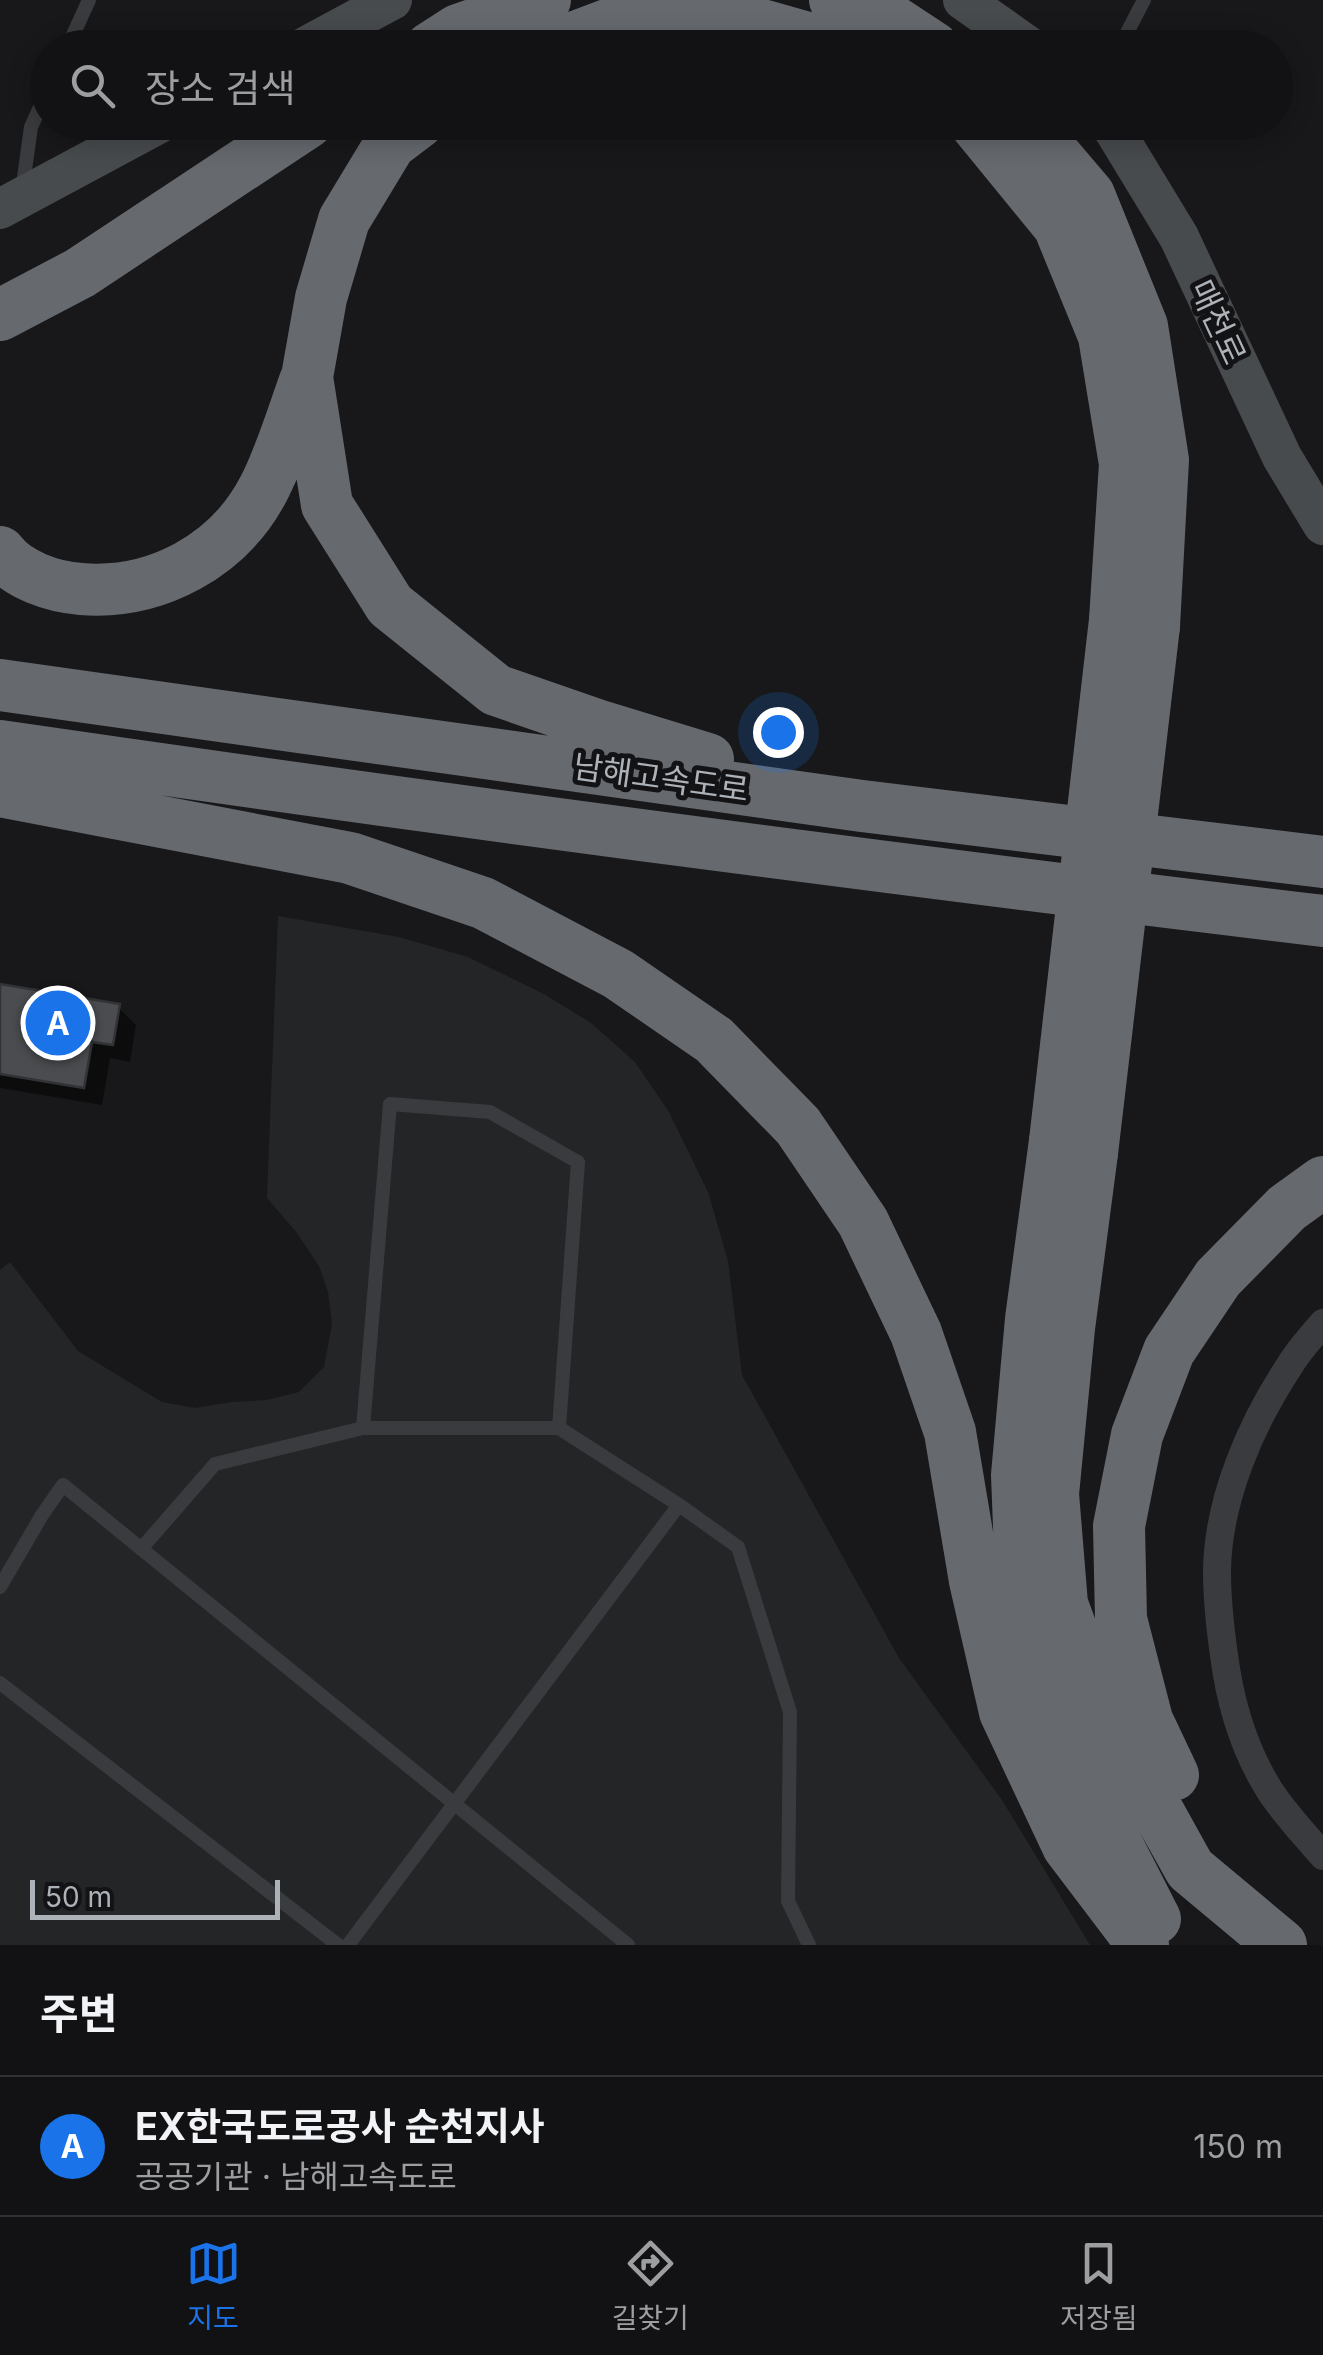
<!DOCTYPE html>
<html lang="ko">
<head>
<meta charset="utf-8">
<style>
	:root { --surface:#121214; --page:#1b1b1d; --text:#f1f3f6; --muted:#9c9ea0; --line:#313234; --accent:#1a73e8 }
	body { margin:0; font-family:Inter,"Noto Sans KR",sans-serif; background:var(--page); color:var(--text) }
	.scale { position:absolute; left:30px; bottom:25px; width:250px; box-sizing:border-box; padding-left:10px; border:5px solid #acb2b8; border-top:0; font-size:28px; line-height:35px; white-space:nowrap; color:#acb2b8; -webkit-text-stroke:8px #131315; paint-order:stroke }
	.you { position:absolute; left:778px; top:732px; width:35px; height:35px; margin:-25px; border:8px solid #fff; border-radius:50%; background:#1a73e8; box-shadow:0 0 0 15px #1a73e833 }
	.badge { display:grid; place-items:center; width:65px; height:65px; border-radius:50%; background:var(--accent); color:#fff; font-size:32px; font-weight:700 }
	.pin { position:absolute; translate:-50% -50%; border:5px solid #fff; box-shadow:0 2px 10px #0006 }
	.list { margin:0; padding:0; list-style:none }
	h2 { display:flex; justify-content:space-between; align-items:center; height:130px; margin:0; padding:0 40px; font-size:42px }
	h2 small { font-size:32px; font-weight:400; color:var(--muted) }
	.list li { display:grid; grid-template-columns:65px 1fr auto; gap:30px; align-items:center; box-sizing:border-box; height:140px; padding:0 40px; border-top:2px solid var(--line) }
	.list b { display:block; font-size:38px; white-space:nowrap }
	.list p { margin:0; font-size:32px; white-space:nowrap; color:var(--muted) }
	.list em { font-size:32px; font-style:normal; color:var(--muted) }
	.icon { flex:none; width:55px; height:55px; fill:none; stroke:currentColor; stroke-width:2; stroke-linecap:round; stroke-linejoin:round }
	.map { position:relative; flex:none; width:1323px; height:1945px; overflow:hidden }
	.search { position:absolute; background:var(--surface); box-shadow:0 5px 25px #0003; left:30px; right:30px; top:30px; height:110px; display:flex; align-items:center; gap:25px; box-sizing:border-box; padding:0 35px; border-radius:55px; color:var(--muted); font-size:38px }
	.sheet { height:270px; background:var(--surface) }
	nav { display:flex; justify-content:space-around; align-items:center; box-sizing:border-box; height:140px; border-top:2px solid var(--line); background:var(--surface); font-size:28px; color:var(--muted) }
	nav a { display:grid; justify-items:center; gap:5px }
	nav .on { color:var(--accent) }
	.map>svg:first-child { display:block }
</style>
</head>
<body>
<div class="map">
<svg width="1323" height="1945" viewBox="0 0 1323 1945">
	<rect width="100%" height="100%" fill="#18181a"/>
	<path fill="#242527" d="M278,916L399,937L468,957L544,994L591,1023L635,1062L669,1112L708,1192L728,1261L742,1375L899,1658L1002,1800L1090,1945H0V1270L10,1262L78,1351L162,1402L195,1408L232,1402L267,1400L299,1392L324,1367L332,1324L328,1292L319,1266L297,1233L267,1198Z"/>
	<path fill="#0007" d="M0,987L118,1007L136,1025L130,1062L110,1058L102,1105L0,1088Z"/>
	<path fill="#4a4c4f" stroke="#323336" stroke-width="2.5" d="M0,984L120,1004L113,1045L92,1042L84,1088L0,1074Z"/>
	<g fill="none" stroke-linecap="round" stroke-linejoin="round">
		<path stroke="#3a3b3e" stroke-width="14" d="M67,48L89,0
			M1119,48L1144,0
			M22,192L31,127L48,90
			M363,1428L390,1104L490,1112L578,1162L559,1428
			M141,1549L215,1464L363,1428H559L679,1505L738,1547L790,1712L788,1901L809,1945
			M0,1587L42,1515L63,1485L628,1945
			M0,1683L338,1945
			M348,1945L679,1505"/>
		<path stroke="#3a3b3e" stroke-width="28" d="M1323,1323C1312,1336 1299,1350 1290,1365C1251,1424 1218,1499 1217,1571C1217,1599 1220,1627 1224,1655C1230,1702 1244,1750 1270,1791C1285,1814 1305,1835 1323,1856"/>
		<path stroke="#484b4e" stroke-width="40" d="M963,0L1031,48
			M303,48L392,0
			M1107,122L1114,130L1179,237L1282,457L1323,525
			M0,209L162,122"/>
		<path stroke="#666a6f" stroke-width="52" d="M835,0L881,13L934,48
			M430,48L458,30L545,0
			M546,48L610,24L744,20L843,48
			M419,122L390,144L344,220L321,298L307,377L327,505L390,605L496,690L597,725L708,759
			M974,122L1059,226L1104,336L1125,464L1115,620
			M1027,122L1089,195L1142,326L1163,460L1154,626
			M0,315L80,273L308,122
			M0,552C17,575 53,587 81,589C156,595 229,556 264,488C281,455 292,417 305,381
			M0,685L862,806L1323,862
			M0,746C440,810 881,868 1323,921
			M0,791L350,858L483,903L618,974L714,1040L798,1126L863,1222L916,1333L950,1432L975,1581L1005,1712L1068,1846L1143,1945
			M1055,1141L1031,1319L1017,1475L1022,1602L1058,1729L1155,1919
			M1092,1153L1069,1328L1053,1494L1062,1604L1099,1705L1190,1869L1281,1945
			M1173,1775L1147,1720L1121,1619L1119,1526L1137,1435L1169,1351L1218,1278L1287,1208L1323,1182"/>
		<path stroke="#666a6f" stroke-width="52" d="M1055,1141L1115,620
			M1092,1153L1154,626"/>
	</g>
	<g text-anchor="middle" dominant-baseline="central" stroke-width="10" stroke-linejoin="round" paint-order="stroke">
		<g font-size="32" fill="#acb2b8" stroke="#131315">
			<text transform="translate(1218 322) rotate(65)">매천로</text>
			<text transform="translate(661 778) rotate(8)">남해고속도로</text>
		</g>
	</g>
</svg>
<div class="scale">50 m</div>
<div class="you"></div>
<div class="pin badge" style="left:58px;top:1023px">A</div>
<div class="search"><svg class="icon" aria-label="search" viewBox="0 0 24 24"><circle cx="10" cy="10" r="6"/><path d="M15 15l6 6"/></svg>장소 검색</div>
</div>
<section class="sheet">
<h2>주변<small></small></h2>
<ul class="list">
<li><span class="badge">A</span><div><b>EX한국도로공사 순천지사</b><p>공공기관 · 남해고속도로</p></div><em>150 m</em></li>
</ul>
</section>
<nav>
<a class="on"><svg class="icon" aria-label="map" viewBox="0 0 24 24"><path d="M3 6l6-2 6 2 6-2v14l-6 2-6-2-6 2zM9 4v14M15 6v14"/></svg>지도</a>
<a><svg class="icon" aria-label="directions" viewBox="0 0 24 24"><path d="M12 3l9 9-9 9-9-9zM9 14v-3h6M13 9l2 2-2 2"/></svg>길찾기</a>
<a><svg class="icon" aria-label="saved" viewBox="0 0 24 24"><path d="M7 4h10v16l-5-4-5 4z"/></svg>저장됨</a>
</nav>
</body>
</html>
